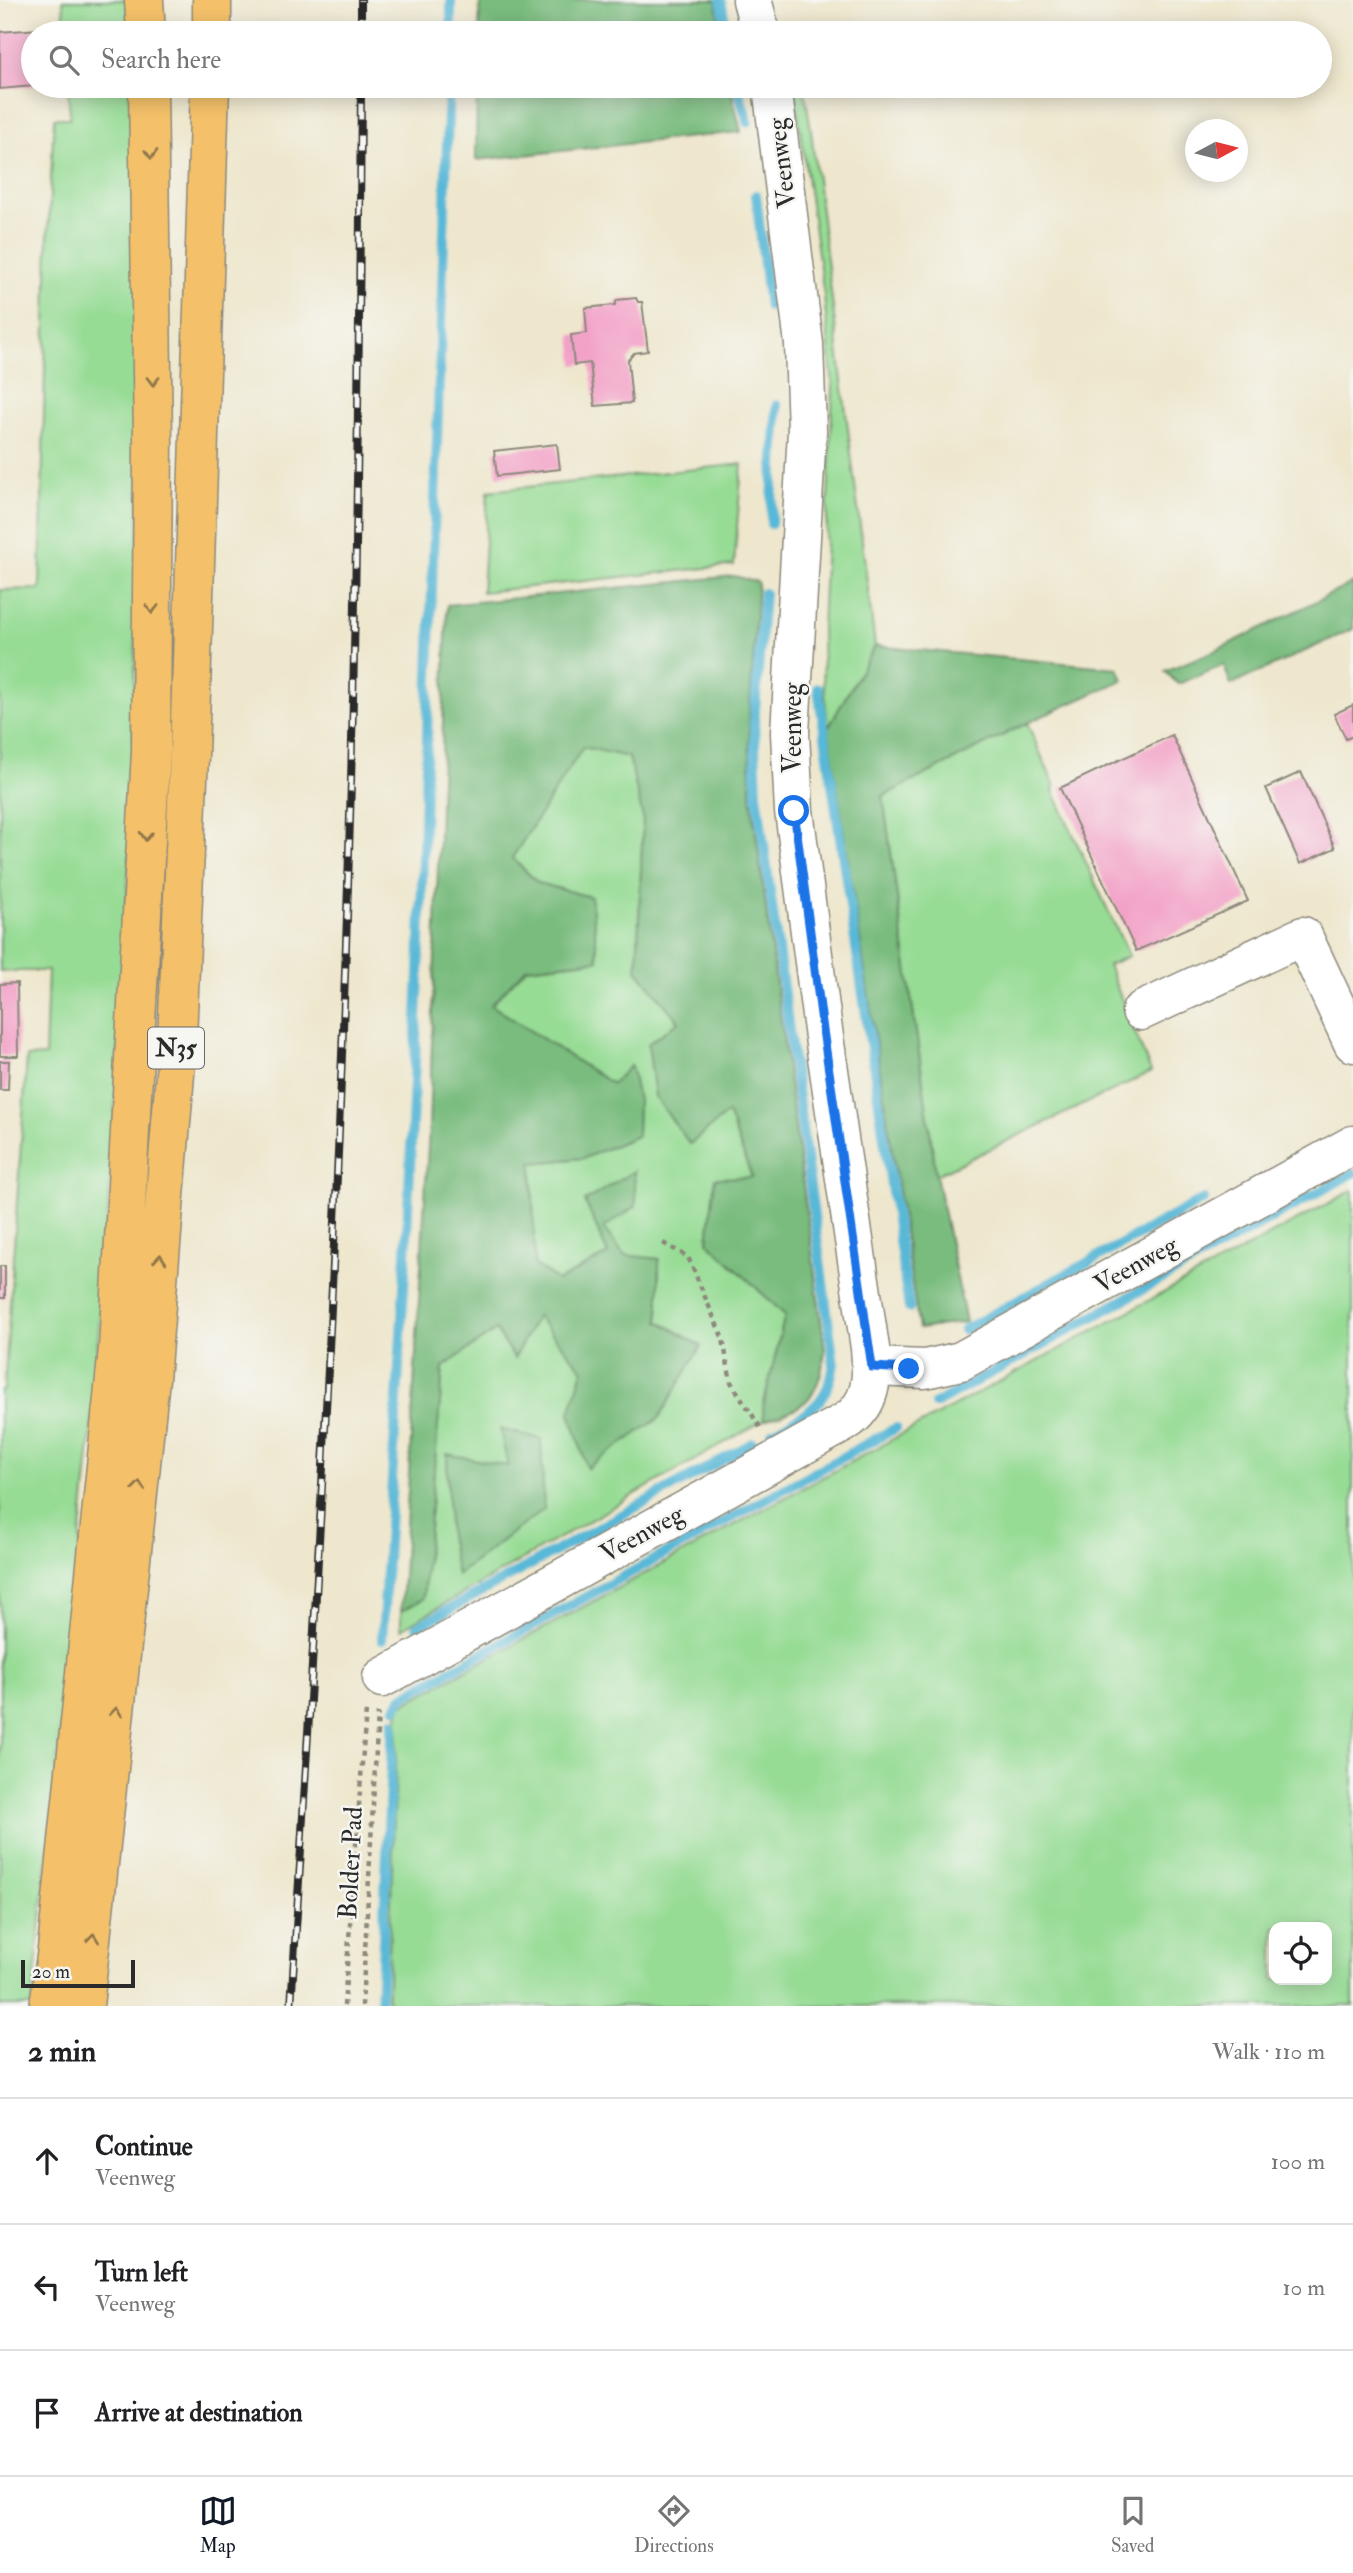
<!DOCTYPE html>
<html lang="en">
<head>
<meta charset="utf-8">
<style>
	:root { --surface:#fff; --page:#f6f6f6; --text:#202124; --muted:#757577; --line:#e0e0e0; --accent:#111827 }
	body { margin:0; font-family:"IM FELL Double Pica",serif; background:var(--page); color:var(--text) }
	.controls { position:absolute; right:21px; bottom:21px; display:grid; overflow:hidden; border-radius:14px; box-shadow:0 4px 18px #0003 }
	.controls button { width:63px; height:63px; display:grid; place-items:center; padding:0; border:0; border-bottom:2px solid var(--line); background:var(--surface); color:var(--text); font:35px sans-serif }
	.compass { position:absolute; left:1185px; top:119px; width:63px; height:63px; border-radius:50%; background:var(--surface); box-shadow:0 4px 18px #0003; rotate:83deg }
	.scale { position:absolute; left:21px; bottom:18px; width:114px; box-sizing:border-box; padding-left:7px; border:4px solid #2b2b2b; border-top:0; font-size:19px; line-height:24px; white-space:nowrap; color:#2b2b2b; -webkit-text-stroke:5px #f6f6f2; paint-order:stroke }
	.stop { position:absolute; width:21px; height:21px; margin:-16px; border:5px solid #1a73e8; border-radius:50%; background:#fff }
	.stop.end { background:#1a73e8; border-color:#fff; box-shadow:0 2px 7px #0008 }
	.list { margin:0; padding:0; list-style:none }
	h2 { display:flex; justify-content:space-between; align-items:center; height:91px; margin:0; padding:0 28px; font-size:30px }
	h2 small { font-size:23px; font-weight:400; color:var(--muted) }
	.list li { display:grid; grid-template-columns:46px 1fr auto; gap:21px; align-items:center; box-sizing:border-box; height:126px; padding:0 28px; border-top:2px solid var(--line) }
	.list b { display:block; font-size:26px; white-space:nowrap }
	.list p { margin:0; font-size:23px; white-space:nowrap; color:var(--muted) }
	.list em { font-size:23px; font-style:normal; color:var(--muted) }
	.icon { flex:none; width:38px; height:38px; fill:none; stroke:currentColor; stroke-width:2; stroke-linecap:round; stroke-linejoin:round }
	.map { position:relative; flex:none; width:1353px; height:2006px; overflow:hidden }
	.search { position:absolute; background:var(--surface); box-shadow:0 4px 18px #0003; left:21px; right:21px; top:21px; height:77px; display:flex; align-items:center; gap:18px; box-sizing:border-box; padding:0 24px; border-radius:38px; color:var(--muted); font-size:26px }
	.sheet { height:469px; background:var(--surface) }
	nav { display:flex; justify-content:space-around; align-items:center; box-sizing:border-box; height:98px; border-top:2px solid var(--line); background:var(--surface); font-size:19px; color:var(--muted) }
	nav a { display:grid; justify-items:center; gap:4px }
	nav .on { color:var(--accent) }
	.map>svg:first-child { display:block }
</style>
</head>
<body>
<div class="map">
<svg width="1353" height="2006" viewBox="0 0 1353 2006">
	<rect width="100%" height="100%" fill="#f6f6f2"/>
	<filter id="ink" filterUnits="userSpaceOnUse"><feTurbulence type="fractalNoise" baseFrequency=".0143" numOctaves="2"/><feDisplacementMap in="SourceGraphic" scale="14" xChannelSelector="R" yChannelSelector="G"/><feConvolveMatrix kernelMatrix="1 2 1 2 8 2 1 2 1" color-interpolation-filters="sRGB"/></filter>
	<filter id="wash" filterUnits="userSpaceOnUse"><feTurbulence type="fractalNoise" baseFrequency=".00686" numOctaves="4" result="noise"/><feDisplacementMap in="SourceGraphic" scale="28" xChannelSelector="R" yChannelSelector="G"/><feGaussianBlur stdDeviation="1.57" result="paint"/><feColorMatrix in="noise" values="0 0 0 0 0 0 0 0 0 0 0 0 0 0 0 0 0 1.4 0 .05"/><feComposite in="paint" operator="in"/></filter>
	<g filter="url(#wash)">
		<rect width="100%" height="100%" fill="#eee7cd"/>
		<path fill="#97dc95" stroke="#618460" stroke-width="2" fill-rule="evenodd" d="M63,0H128L130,33H65Z
			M68,86H132L142,357L132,810L112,1155L90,1444L32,2006H0V1391L4,1390L27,1057L45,1056L48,971H0V590L40,589L48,236L54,118H70Z
			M794,86H804L811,131L875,646L828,728L823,677L822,630L833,388L824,295Z
			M742,464L734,565L482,592L488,491Z
			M1027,723L1055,787L1053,791L1129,956L1108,965L1151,1072L936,1175L883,796Z
			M583,747L629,757L643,817L637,970L679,1022L728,1113L752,1178H715L708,1241L785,1315L763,1407L764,1420L401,1629V1611L423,1599L443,1367L496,1330L514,1358L537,1316L584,1370L570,1413L588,1468L700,1345L659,1321V1259L623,1256L585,1201L608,1254L558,1281L535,1265L531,1163L584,1158L637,1136L638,1101L631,1066L612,1084L491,1005L526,968L598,960L591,897L538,883L512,858Z
			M1353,1190V2006H387L398,1715L402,1705ZM1274,1927H1327V1980H1274Z"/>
		<path fill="#79bc7e" stroke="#527454" stroke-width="2" d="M480,0H716L721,33H479Z
			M477,86H730L741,132L476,160Z
			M734,576L758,582L749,722L751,796L825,1351C818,1398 809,1407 764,1420L763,1407L785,1315L708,1242L715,1178L752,1177L728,1113L690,1144L655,1097L648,1044L679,1021L637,970L643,818L629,757L583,747L512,858L538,883L591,897L598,960L526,968L491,1005L612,1084L631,1065L638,1101L637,1136L584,1158L532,1163L535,1265L558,1281L608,1254L585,1201L634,1171L636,1206L604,1228L624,1255L659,1259V1321L701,1346L659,1418L587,1468L570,1413L583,1370L537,1316L514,1358L496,1330L443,1367L423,1599L401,1611L429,1128L447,605Z
			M1353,583V629L1231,685L1224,665L1178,684L1165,671L1217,650Z
			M875,646L1118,668L1123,680L1027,723L883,796L936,1175L966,1322L919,1329L828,728Z
			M500,1429L541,1439L544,1509L457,1575L449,1536L447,1454L508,1466Z"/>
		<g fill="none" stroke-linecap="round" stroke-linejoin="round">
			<path stroke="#59b8d7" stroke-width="10" d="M721,0L727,33
				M451,33V0
				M737,86L748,122
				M756,195L769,307
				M771,524L777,405
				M764,593L754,723L757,794L834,1364C827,1407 806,1414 772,1433
				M818,688L909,1308
				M964,1330L1204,1199
				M935,1404L1353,1173
				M417,1627L753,1443
				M382,1640L406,1255L419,973L449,86
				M396,1708L401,1699L406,1695L896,1428
				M380,2006L393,1722"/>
		</g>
		<g id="blocks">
			<path fill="#f3a2c7" d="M52,28V33H33V86L0,89V32Z
				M636,298L638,302H642L648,351L634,353L628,360L632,403L595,406L590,363L574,365L571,335L587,333L585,308L615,305L617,300Z
				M557,444L560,469L497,476L494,451Z
				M1353,705V736L1346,739L1334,714Z
				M1172,735L1248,901L1136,951L1060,788Z
				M1301,772L1335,848L1300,864L1266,788Z
				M17,983L18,1056H0V984Z
				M0,1061H9L8,1090H0Z
				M0,1266H5V1298H0Z"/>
		</g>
	</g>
	<g filter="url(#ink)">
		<use href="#blocks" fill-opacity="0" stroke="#8c897c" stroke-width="2"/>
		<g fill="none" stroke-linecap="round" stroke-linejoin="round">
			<g stroke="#8c897c" stroke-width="41">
				<path id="minor" d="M752,0L761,33
					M1141,1011L1303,936L1353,1043
					M872,1367L925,1369L961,1361L1353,1145
					M382,1678L845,1422C872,1405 873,1378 870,1348L823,1030L794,811L790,733L807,431L804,344L772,86"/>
			</g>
			<g stroke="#8c897c" stroke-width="41">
				<path id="major" d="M144,0L146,33
					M212,33V0
					M49,2006L57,1949L118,1348L151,751L153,442L148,86
					M84,2006L150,1379L176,1062L189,756L210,86"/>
			</g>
			<path stroke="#8c897c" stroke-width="4.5" stroke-dasharray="5 5" stroke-linecap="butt" d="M663,1243L688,1257L723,1339L731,1382L760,1427
				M344,2006L366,1710
				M362,2006L378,1713"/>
			<use href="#minor" stroke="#fff" stroke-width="38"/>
			<use href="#major" stroke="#f4c16a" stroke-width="38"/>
			<g stroke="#2b2b2b" stroke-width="8">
				<path id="rail" d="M361,33V0
					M291,2006C314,1653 334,1299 346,945C356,659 359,372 361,86"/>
			</g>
			<use href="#rail" stroke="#f6f6f2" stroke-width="5" stroke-dasharray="16" stroke-linecap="butt"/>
		</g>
		<defs><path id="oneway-chevron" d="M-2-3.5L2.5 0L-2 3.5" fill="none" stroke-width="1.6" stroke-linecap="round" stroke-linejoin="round" transform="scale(1.75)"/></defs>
		<g stroke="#90764a">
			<use href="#oneway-chevron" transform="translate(151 154) rotate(89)"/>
			<use href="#oneway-chevron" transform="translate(153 381) rotate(90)"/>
			<use href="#oneway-chevron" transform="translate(152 609) rotate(90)"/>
			<use href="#oneway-chevron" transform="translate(146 836) rotate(93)"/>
			<use href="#oneway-chevron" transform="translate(160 1259) rotate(-85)"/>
			<use href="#oneway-chevron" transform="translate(139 1486) rotate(-84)"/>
			<use href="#oneway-chevron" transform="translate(116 1712) rotate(-84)"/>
			<use href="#oneway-chevron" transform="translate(93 1938) rotate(-84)"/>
		</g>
	</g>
	<g fill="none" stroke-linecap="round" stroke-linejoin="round" filter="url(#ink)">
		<path stroke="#1a73e8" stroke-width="9" d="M794,811L823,1030L872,1367L909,1369"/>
	</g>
	<g text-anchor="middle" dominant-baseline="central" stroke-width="5" stroke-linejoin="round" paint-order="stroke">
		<rect fill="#f6f6f2" stroke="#686867" stroke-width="2" x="148" y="1027.5" width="56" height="41" rx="5"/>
		<g font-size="24" font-weight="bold" fill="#2b2b2b">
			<text x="176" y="1048">N35</text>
		</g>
		<g font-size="26" fill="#2b2b2b" stroke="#f6f6f2">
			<text transform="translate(782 163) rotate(-97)">Veenweg</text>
			<text transform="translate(793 728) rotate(-90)">Veenweg</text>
			<text transform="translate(1136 1265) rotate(-29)">Veenweg</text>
			<text transform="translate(642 1534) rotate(-29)">Veenweg</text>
			<text transform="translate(351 1863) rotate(-87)">Bolder Pad</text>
		</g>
	</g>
</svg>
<div class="controls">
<button><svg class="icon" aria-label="locate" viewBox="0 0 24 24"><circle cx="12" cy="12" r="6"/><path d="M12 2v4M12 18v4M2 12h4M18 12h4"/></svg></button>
</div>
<svg class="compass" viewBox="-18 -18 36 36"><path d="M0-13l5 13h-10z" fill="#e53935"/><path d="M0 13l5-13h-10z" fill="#757577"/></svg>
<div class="scale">20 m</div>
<div class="stop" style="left:794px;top:811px"></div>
<div class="stop end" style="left:909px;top:1369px"></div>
<div class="search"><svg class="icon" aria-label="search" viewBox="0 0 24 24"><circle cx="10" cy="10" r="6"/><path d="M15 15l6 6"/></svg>Search here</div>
</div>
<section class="sheet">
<h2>2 min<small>Walk · 110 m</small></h2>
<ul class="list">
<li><svg class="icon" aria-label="ahead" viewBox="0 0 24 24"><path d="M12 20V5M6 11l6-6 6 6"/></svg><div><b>Continue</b><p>Veenweg</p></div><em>100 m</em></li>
<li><svg class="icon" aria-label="left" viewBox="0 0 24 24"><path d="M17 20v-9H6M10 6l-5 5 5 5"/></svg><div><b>Turn left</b><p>Veenweg</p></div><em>10 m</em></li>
<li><svg class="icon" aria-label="arrive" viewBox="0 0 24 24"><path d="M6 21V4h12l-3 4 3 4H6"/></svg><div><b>Arrive at destination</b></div></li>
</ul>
</section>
<nav>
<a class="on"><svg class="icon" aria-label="map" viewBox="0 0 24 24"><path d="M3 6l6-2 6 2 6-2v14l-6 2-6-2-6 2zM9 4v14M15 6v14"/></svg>Map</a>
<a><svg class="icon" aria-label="directions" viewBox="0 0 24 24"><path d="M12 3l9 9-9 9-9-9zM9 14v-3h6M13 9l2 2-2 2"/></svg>Directions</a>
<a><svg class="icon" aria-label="saved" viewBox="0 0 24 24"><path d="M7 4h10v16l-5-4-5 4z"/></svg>Saved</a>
</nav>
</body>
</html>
